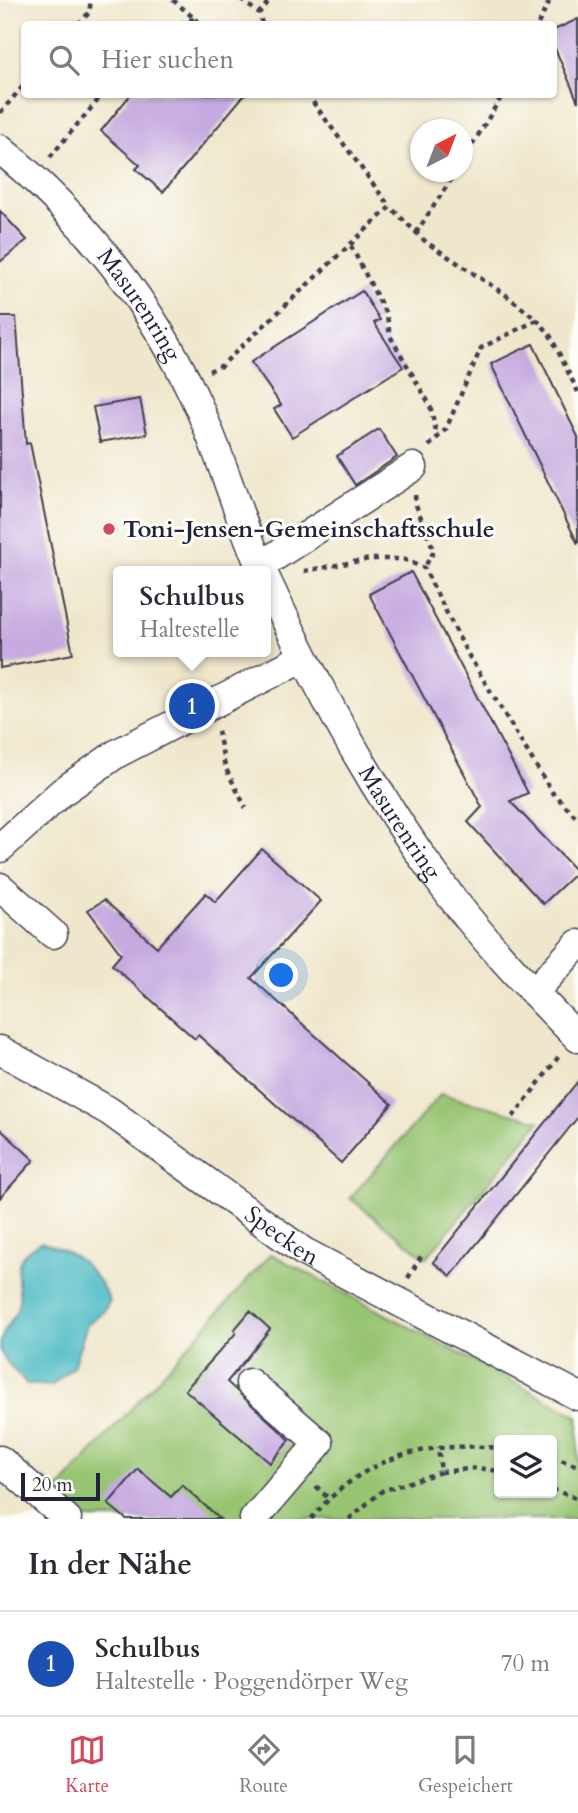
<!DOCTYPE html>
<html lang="de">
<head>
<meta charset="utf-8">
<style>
	:root { --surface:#fff; --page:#f7f7f7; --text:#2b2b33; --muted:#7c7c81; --line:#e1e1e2; --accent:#d1495b }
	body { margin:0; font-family:Cardo,serif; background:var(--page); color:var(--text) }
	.controls { position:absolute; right:21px; bottom:21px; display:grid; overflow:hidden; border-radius:7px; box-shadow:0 2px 5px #0004 }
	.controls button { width:63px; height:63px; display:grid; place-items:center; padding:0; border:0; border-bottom:2px solid var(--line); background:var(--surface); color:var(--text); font:35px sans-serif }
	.compass { position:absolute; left:410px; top:119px; width:63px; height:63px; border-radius:50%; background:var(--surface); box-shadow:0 2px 5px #0004; rotate:42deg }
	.scale { position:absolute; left:21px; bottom:18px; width:79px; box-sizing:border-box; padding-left:7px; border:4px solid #22223b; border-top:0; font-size:19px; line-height:24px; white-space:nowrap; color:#22223b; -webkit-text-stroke:5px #fdfcf7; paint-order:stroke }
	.you { position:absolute; left:282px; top:976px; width:24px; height:24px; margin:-18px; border:5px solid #fff; border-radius:50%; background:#1a73e8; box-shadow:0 0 0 10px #1a73e833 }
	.badge { display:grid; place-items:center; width:46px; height:46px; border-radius:50%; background:var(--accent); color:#fff; font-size:23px; font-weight:700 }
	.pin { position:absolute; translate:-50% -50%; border:4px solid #fff; box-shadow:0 2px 7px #0006 }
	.popup { position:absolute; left:113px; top:566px; width:158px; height:91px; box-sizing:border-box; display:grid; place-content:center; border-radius:7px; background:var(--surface); filter:drop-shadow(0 2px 5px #0005); font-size:23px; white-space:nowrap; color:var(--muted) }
	.popup b { font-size:26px; color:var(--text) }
	.popup::after { content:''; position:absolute; left:50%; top:100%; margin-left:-14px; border:14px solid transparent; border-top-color:var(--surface) }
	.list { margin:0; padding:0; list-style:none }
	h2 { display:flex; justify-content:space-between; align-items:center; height:91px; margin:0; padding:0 28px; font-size:30px }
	h2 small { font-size:23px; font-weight:400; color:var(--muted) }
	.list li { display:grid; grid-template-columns:46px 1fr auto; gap:21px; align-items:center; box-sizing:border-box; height:105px; padding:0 28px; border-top:2px solid var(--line) }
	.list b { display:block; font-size:26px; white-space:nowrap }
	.list p { margin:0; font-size:23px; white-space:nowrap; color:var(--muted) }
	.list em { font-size:23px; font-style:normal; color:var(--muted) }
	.icon { flex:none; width:38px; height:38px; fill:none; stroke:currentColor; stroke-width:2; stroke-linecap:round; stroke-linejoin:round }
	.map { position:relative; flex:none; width:578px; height:1519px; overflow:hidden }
	.search { position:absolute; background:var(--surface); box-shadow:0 2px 5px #0004; left:21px; right:21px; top:21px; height:77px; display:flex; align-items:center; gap:18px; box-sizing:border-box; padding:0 24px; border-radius:7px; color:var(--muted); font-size:26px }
	.sheet { height:196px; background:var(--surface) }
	nav { display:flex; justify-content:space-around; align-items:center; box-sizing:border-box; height:98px; border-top:2px solid var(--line); background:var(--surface); font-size:19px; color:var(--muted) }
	nav a { display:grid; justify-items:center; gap:4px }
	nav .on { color:var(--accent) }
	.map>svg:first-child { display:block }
</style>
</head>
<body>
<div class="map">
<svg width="578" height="1519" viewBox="0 0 578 1519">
	<rect width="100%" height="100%" fill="#fdfcf7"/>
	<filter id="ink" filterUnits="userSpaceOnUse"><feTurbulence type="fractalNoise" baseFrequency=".0143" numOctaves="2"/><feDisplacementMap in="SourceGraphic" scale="14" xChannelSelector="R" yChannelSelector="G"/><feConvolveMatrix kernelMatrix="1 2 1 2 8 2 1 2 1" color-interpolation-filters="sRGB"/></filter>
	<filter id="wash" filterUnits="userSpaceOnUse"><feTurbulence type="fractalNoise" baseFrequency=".00686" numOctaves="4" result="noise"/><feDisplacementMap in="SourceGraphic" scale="28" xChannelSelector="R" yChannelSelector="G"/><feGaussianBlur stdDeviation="1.57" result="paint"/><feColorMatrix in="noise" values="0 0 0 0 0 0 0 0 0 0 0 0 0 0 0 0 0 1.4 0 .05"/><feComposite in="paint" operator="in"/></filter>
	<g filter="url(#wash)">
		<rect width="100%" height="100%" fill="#efe6cb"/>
		<path fill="#98c572" stroke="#5d7456" stroke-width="2" fill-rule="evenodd" d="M441,1094L540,1121L426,1258L350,1198Z
			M271,1254L578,1416V1519H84L56,1492ZM499,1440H552V1493H499Z"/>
		<path fill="#4ebcc5" stroke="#386f80" stroke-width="2" d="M41,1242C77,1252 93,1267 110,1301L103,1312L87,1324L73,1367L51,1386L27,1384C19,1375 4,1362 0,1350C0,1332 10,1326 16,1312C28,1286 0,1263 41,1242Z"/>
		<g id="blocks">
			<path fill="#c6aae0" d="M578,19V102L554,46V30Z
				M131,94H245L163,192L136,169L140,165L101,131Z
				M0,211L27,240L0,262Z
				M362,291L380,320L374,323L403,367L292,437L274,409L281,405L251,362Z
				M0,317H16L26,444L30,443L73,654L0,668Z
				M533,344L578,437V544L491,364Z
				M140,399L147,434L100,442L93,407Z
				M379,429L397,457L355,485L337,456Z
				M411,572L528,793L510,801L577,872L543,904L468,822L482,807L369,594Z
				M262,849L321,901L251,978L392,1104L341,1163L198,1035L195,1039L112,965L121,954L88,910L104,900L157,947L206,893L215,902Z
				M578,1081V1117L451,1276L433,1262Z
				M0,1129L34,1160L0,1198Z
				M250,1311L270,1329L227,1382L290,1440L270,1463L185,1390L236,1333L234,1330Z
				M138,1469L171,1497L182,1485L220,1519H126L108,1504Z"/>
		</g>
	</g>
	<g filter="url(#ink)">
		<use href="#blocks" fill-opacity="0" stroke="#413f51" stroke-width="2"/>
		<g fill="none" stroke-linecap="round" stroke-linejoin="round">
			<g stroke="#413f51" stroke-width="31">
				<g id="minor">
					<path id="s1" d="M0,149C83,217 153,305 197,403C222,458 238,516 262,571"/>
					<path d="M260,566L413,467"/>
					<path id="s2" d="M266,579C314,682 370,786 437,878C479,936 528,987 578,1038"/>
					<path d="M0,848L62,792L116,754L302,658"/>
					<path d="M0,887L53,934"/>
					<path d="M534,992L578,944"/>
					<path id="s3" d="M0,1050L109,1111L304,1252L578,1396"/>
					<path d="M250,1383L319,1443L254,1519"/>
					<path d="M0,1460L67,1519"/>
				</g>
			</g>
			<path stroke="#413f51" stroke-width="4.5" stroke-dasharray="5 5" stroke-linecap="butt" d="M173,0L195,19L178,24
				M241,0L259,13
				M195,19L201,24
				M78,24L89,13L91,0
				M262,24L259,13L270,0
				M538,24L550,0
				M307,94L390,207
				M0,113L24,85
				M50,157L103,94
				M462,162L503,94
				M416,233L456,172
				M351,246L387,316L390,336L430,405L437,436
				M209,371L221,366L390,207L426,242L506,295L537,320L549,333L578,392
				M429,446L446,429L481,348L537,320
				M415,495L416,505L434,551L424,568
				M304,571L370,559H403L424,568L466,651L552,792L578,819
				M218,731L225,767L246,808
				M513,1117L560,1055
				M408,1278L422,1255
				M552,1457L578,1466
				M441,1472L477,1468L499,1471
				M316,1486L329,1499
				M552,1489L578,1499
				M311,1519C361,1458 422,1441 499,1448
				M349,1519L382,1491L441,1472L438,1447"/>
			<use href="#minor" stroke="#fff" stroke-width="28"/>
		</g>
	</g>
	<circle fill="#d1495b" stroke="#fdfcf7" stroke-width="2.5" cx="109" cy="529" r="7"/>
	<g text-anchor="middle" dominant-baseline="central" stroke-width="6" stroke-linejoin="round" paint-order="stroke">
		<g font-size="24" fill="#22223b" stroke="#fdfcf7">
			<text stroke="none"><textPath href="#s1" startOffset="210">Masurenring</textPath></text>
			<text stroke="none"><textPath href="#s2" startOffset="278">Masurenring</textPath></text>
			<text stroke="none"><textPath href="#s3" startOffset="338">Specken</textPath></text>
		</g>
		<g font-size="24" font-weight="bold" fill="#22223b" stroke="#fdfcf7" text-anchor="start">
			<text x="123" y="529">Toni-Jensen-Gemeinschaftsschule</text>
		</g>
	</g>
</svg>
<div class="controls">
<button><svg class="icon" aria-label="layers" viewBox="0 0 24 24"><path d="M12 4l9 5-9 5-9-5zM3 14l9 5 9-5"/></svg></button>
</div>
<svg class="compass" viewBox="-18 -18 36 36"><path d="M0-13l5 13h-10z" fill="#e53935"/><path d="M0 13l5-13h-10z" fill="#7c7c81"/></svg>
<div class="scale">20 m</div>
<div class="you"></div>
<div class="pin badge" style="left:192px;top:706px;background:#1a4fb4">1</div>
<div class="popup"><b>Schulbus</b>Haltestelle</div>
<div class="search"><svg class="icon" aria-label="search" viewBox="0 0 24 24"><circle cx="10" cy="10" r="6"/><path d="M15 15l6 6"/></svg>Hier suchen</div>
</div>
<section class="sheet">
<h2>In der Nähe<small></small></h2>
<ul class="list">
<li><span class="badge" style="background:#1a4fb4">1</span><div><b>Schulbus</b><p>Haltestelle · Poggendörper Weg</p></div><em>70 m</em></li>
</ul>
</section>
<nav>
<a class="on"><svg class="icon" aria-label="map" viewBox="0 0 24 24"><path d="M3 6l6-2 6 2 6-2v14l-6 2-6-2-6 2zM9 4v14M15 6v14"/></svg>Karte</a>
<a><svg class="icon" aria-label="directions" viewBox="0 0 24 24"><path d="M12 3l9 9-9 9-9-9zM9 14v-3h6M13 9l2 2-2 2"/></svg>Route</a>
<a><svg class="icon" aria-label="saved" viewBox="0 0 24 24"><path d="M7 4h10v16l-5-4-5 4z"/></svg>Gespeichert</a>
</nav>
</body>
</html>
